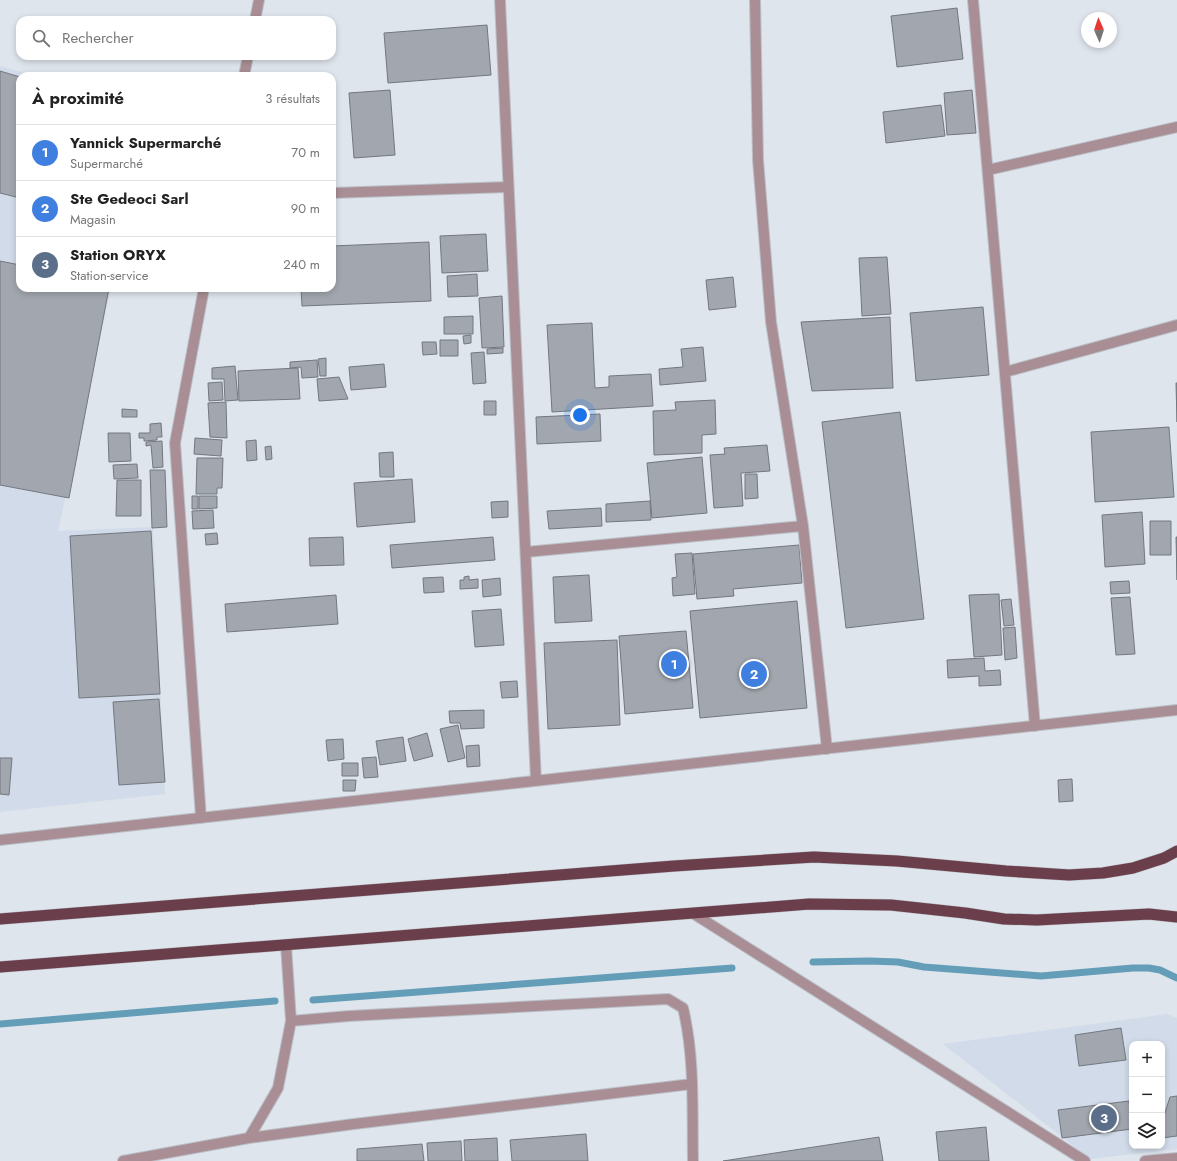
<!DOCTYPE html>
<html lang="fr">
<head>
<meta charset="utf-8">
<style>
	:root { --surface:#fff; --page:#f6f6f6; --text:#222; --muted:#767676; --line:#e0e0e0; --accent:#6e741c }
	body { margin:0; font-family:Jost,sans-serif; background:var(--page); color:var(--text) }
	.controls { position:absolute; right:12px; bottom:12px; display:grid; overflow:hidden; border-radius:8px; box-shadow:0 2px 6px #0003 }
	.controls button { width:36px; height:36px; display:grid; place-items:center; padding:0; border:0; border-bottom:1px solid var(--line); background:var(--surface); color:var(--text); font:20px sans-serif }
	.compass { position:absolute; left:1081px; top:12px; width:36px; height:36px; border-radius:50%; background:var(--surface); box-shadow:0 2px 6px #0003; rotate:357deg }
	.you { position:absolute; left:580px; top:415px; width:14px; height:14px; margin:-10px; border:3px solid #fff; border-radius:50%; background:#1a73e8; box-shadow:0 0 0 6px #1a73e833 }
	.badge { display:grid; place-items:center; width:26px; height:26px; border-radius:50%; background:var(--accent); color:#fff; font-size:13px; font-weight:700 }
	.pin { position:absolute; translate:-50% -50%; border:2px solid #fff; box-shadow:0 1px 4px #0006 }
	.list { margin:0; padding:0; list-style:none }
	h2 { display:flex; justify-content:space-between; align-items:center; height:52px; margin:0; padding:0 16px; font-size:17px }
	h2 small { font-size:13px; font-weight:400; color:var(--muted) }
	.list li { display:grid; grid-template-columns:26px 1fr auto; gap:12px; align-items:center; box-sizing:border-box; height:56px; padding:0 16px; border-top:1px solid var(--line) }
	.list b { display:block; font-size:15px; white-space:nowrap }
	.list p { margin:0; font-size:13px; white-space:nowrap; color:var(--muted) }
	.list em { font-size:13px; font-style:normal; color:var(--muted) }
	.icon { flex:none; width:22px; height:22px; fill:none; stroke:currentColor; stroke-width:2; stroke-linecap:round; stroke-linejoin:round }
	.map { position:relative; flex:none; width:1177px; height:1161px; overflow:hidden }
	.search { position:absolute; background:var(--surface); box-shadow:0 2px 6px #0003; left:16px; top:16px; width:320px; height:44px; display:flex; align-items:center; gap:10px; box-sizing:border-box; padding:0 14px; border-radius:12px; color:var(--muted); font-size:15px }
	.panel { position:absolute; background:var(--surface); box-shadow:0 2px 6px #0003; left:16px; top:72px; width:320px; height:220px; border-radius:12px }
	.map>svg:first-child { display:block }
</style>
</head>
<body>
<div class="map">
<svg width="1177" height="1161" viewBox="0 0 1177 1161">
	<rect width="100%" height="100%" fill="#dfe5ed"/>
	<path fill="#d1dbe9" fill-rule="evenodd" d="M0,66L34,76H20V288H111L58,531L153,527L165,794L0,812Z
		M1167,1014L1177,1018V1149L1090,1159L943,1044ZM1132,1044H1162V1146H1132Z"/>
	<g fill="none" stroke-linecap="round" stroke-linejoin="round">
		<path stroke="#649db7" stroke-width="7" d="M813,962L869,961L898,962L924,967L1041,976L1133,968H1149L1160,970L1177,978
			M313,1000L732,968
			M0,1024L275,1001"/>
	</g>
	<path fill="#a2a7af" stroke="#737880" d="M957,8L963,59L897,67L891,16Z
		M487,25L491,75L388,83L384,33Z
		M0,71L20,77V198L0,193Z
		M390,90L395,155L354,158L349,93Z
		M972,90L976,133L947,135L944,93Z
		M941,105L945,136L886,143L883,112Z
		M486,234L488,271L442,273L440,236Z
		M429,242L431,301L302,306L301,288H332V246Z
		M887,257L891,314L862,316L859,258Z
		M0,261L20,265V288H109L69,498L0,485Z
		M477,274L478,296L448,297L447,276Z
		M733,277L736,307L709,310L706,280Z
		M502,296L504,347L482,348L479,298Z
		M983,307L989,375L916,381L910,313Z
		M473,316V334H444V317Z
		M890,317L893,388L812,391L801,322Z
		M592,323L595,388L609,387V376L651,374L653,406L552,412L547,325Z
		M471,335V343L464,344L463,336Z
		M440,340H458V356H440Z
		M422,342H436L437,354L423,355Z
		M703,347L706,381L660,385L659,369L683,367L681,349Z
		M503,348V353L487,354V349Z
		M484,352L486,383L473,384L471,353Z
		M326,358V376H320L318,359Z
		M317,360L318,377L302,378L301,367L290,368V362Z
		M384,364L386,387L351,390L349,367Z
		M235,366L238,400L225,401L224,379H212V368Z
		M298,368L300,399L239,401L238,371Z
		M339,377L348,399L319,401L317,379Z
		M222,382L223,400L209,401L208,383Z
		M1176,383H1177V422Z
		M715,400L716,434L702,435V453L654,455L653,411L676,410L675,402Z
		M484,401H496V415H484Z
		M226,402L227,438L210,437L208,403Z
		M122,409L137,410V417H122Z
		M900,412L924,619L846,628L822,422Z
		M600,414L601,441L537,444L536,417Z
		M161,423L162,437H157V440L144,441V438H139V433H150V424Z
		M1169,427L1174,497L1095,502L1091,432Z
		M108,433H130L131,461L109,462Z
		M195,438L222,440L221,456L194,454Z
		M256,440L257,460L247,461L246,441Z
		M162,441L163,467L153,468L151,445L146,446V442Z
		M767,445L770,471L741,473L743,506L714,508L710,455L725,454L724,448Z
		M271,446L272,459L266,460L265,447Z
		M393,452L394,477H380L379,453Z
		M702,457L707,513L652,518L647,463Z
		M197,458H223L222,488H217V494H196Z
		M137,464L138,478L114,479L113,465Z
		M150,470H165L167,527L152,528Z
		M745,474H757L758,498L745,499Z
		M412,479L415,522L357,527L354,483Z
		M117,480H141V516H116Z
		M192,496H198V509H192Z
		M199,496H217V508L199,509Z
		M508,501V517L492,518L491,502Z
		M650,501L651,520L606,522V504Z
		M601,508L602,526L549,529L547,511Z
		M213,510L214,528L193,529L192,511Z
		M1142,512L1145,564L1105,567L1102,515Z
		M1150,521H1171V555H1150Z
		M151,531L160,694L79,698L70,536Z
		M217,533L218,544L206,545L205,534Z
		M343,537L344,565L310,566L309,538Z
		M493,537L495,560L392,568L390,545Z
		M1176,537H1177V580Z
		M799,545L802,583L733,589L734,596L697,599L693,554Z
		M692,553L695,594L673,596L672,578L677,577L675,554Z
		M589,575L592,621L555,623L553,577Z
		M469,576V580L478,579V588L460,589V580H464V577Z
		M443,577L444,592L424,593L423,578Z
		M500,578L501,595L483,597L482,580Z
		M1129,581L1130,593L1111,594L1110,582Z
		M999,594L1002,655L974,657L969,595Z
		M336,595L338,624L227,632L225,604Z
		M1130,597L1135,654L1116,655L1111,598Z
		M1011,599L1014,625L1004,626L1001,600Z
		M797,601L807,708L700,718L690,611Z
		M501,609L504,645L475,647L472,611Z
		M1015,627L1017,658L1005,660L1003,628Z
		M686,631L693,708L625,714L619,636Z
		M617,640L620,725L548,729L544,643Z
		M984,658L985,671L1000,670L1001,685L979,686V676L948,678L947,660Z
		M517,681L518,697L502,698L500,682Z
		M159,699L165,782L119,785L113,702Z
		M484,710V728L461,729L460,723H450L449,711Z
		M458,725L465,758L448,762L440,729Z
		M427,733L433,756L414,761L408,739Z
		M403,737L406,761L380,765L376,741Z
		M343,739L344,759L328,761L326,740Z
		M479,745L480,766L467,767L466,746Z
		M376,757L378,777L364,778L362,758Z
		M0,758H12L9,795L0,794Z
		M342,763H358V776H342Z
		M1072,779L1073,801L1059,802L1058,780Z
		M343,780H356L355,791H343Z
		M1121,1028L1126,1060L1079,1066L1075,1035Z
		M1177,1096V1136L1162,1138V1122L1170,1097Z
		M1129,1101L1132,1129L1062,1138L1058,1110Z
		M986,1127L989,1161H939L936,1132Z
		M586,1134L588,1161H512L510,1140Z
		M879,1137L883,1161H723Z
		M497,1138L498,1161H465L464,1140Z
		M461,1141L462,1161H428L427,1143Z
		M422,1144L424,1161H357V1149Z"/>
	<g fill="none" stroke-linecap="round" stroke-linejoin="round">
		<g stroke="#bcc1c8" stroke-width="12">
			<path id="minor" d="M500,0L536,781
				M755,0L758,160L771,322L803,526L827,749
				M973,0L1035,726
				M255,20L259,0
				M244,76L248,56
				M988,170L1177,127
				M332,193L508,187
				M1005,372L1177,325
				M526,552L803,526
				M201,818L175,443L204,288
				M0,840L1177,710
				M694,914L1085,1161
				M291,1021L349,1016L668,999L683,1008C695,1058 692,1110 693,1161
				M249,1138L278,1088L291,1021L286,945
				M123,1161L249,1138L354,1124L692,1084
				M1145,1161L1177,1158"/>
		</g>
		<g stroke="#bcc1c8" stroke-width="12">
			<path id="trunk" d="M0,919L674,866L814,857L897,861L1006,871L1069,875L1103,873L1133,868L1164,858L1177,851
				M0,967L809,904L891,905L965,913L1004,919L1037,920L1149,914L1177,917"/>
		</g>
		<use href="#minor" stroke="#a98f95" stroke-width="10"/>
		<use href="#trunk" stroke="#6a3e4a" stroke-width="11"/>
	</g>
</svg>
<div class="controls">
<button>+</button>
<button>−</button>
<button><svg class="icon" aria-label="layers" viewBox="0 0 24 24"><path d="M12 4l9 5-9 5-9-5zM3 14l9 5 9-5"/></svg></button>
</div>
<svg class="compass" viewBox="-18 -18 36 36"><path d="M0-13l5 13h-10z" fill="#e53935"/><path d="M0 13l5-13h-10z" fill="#767676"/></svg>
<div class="you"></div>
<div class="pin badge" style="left:674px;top:664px;background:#3f7fe0">1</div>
<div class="pin badge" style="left:754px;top:674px;background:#3f7fe0">2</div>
<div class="pin badge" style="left:1104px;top:1118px;background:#5c6f8a">3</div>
<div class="search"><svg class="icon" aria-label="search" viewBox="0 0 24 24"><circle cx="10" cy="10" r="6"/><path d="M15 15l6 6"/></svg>Rechercher</div>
<section class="panel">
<h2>À proximité<small>3 résultats</small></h2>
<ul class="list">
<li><span class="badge" style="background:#3f7fe0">1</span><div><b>Yannick Supermarché</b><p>Supermarché</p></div><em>70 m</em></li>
<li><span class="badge" style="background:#3f7fe0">2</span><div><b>Ste Gedeoci Sarl</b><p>Magasin</p></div><em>90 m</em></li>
<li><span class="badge" style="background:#5c6f8a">3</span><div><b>Station ORYX</b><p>Station-service</p></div><em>240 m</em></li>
</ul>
</section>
</div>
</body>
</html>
